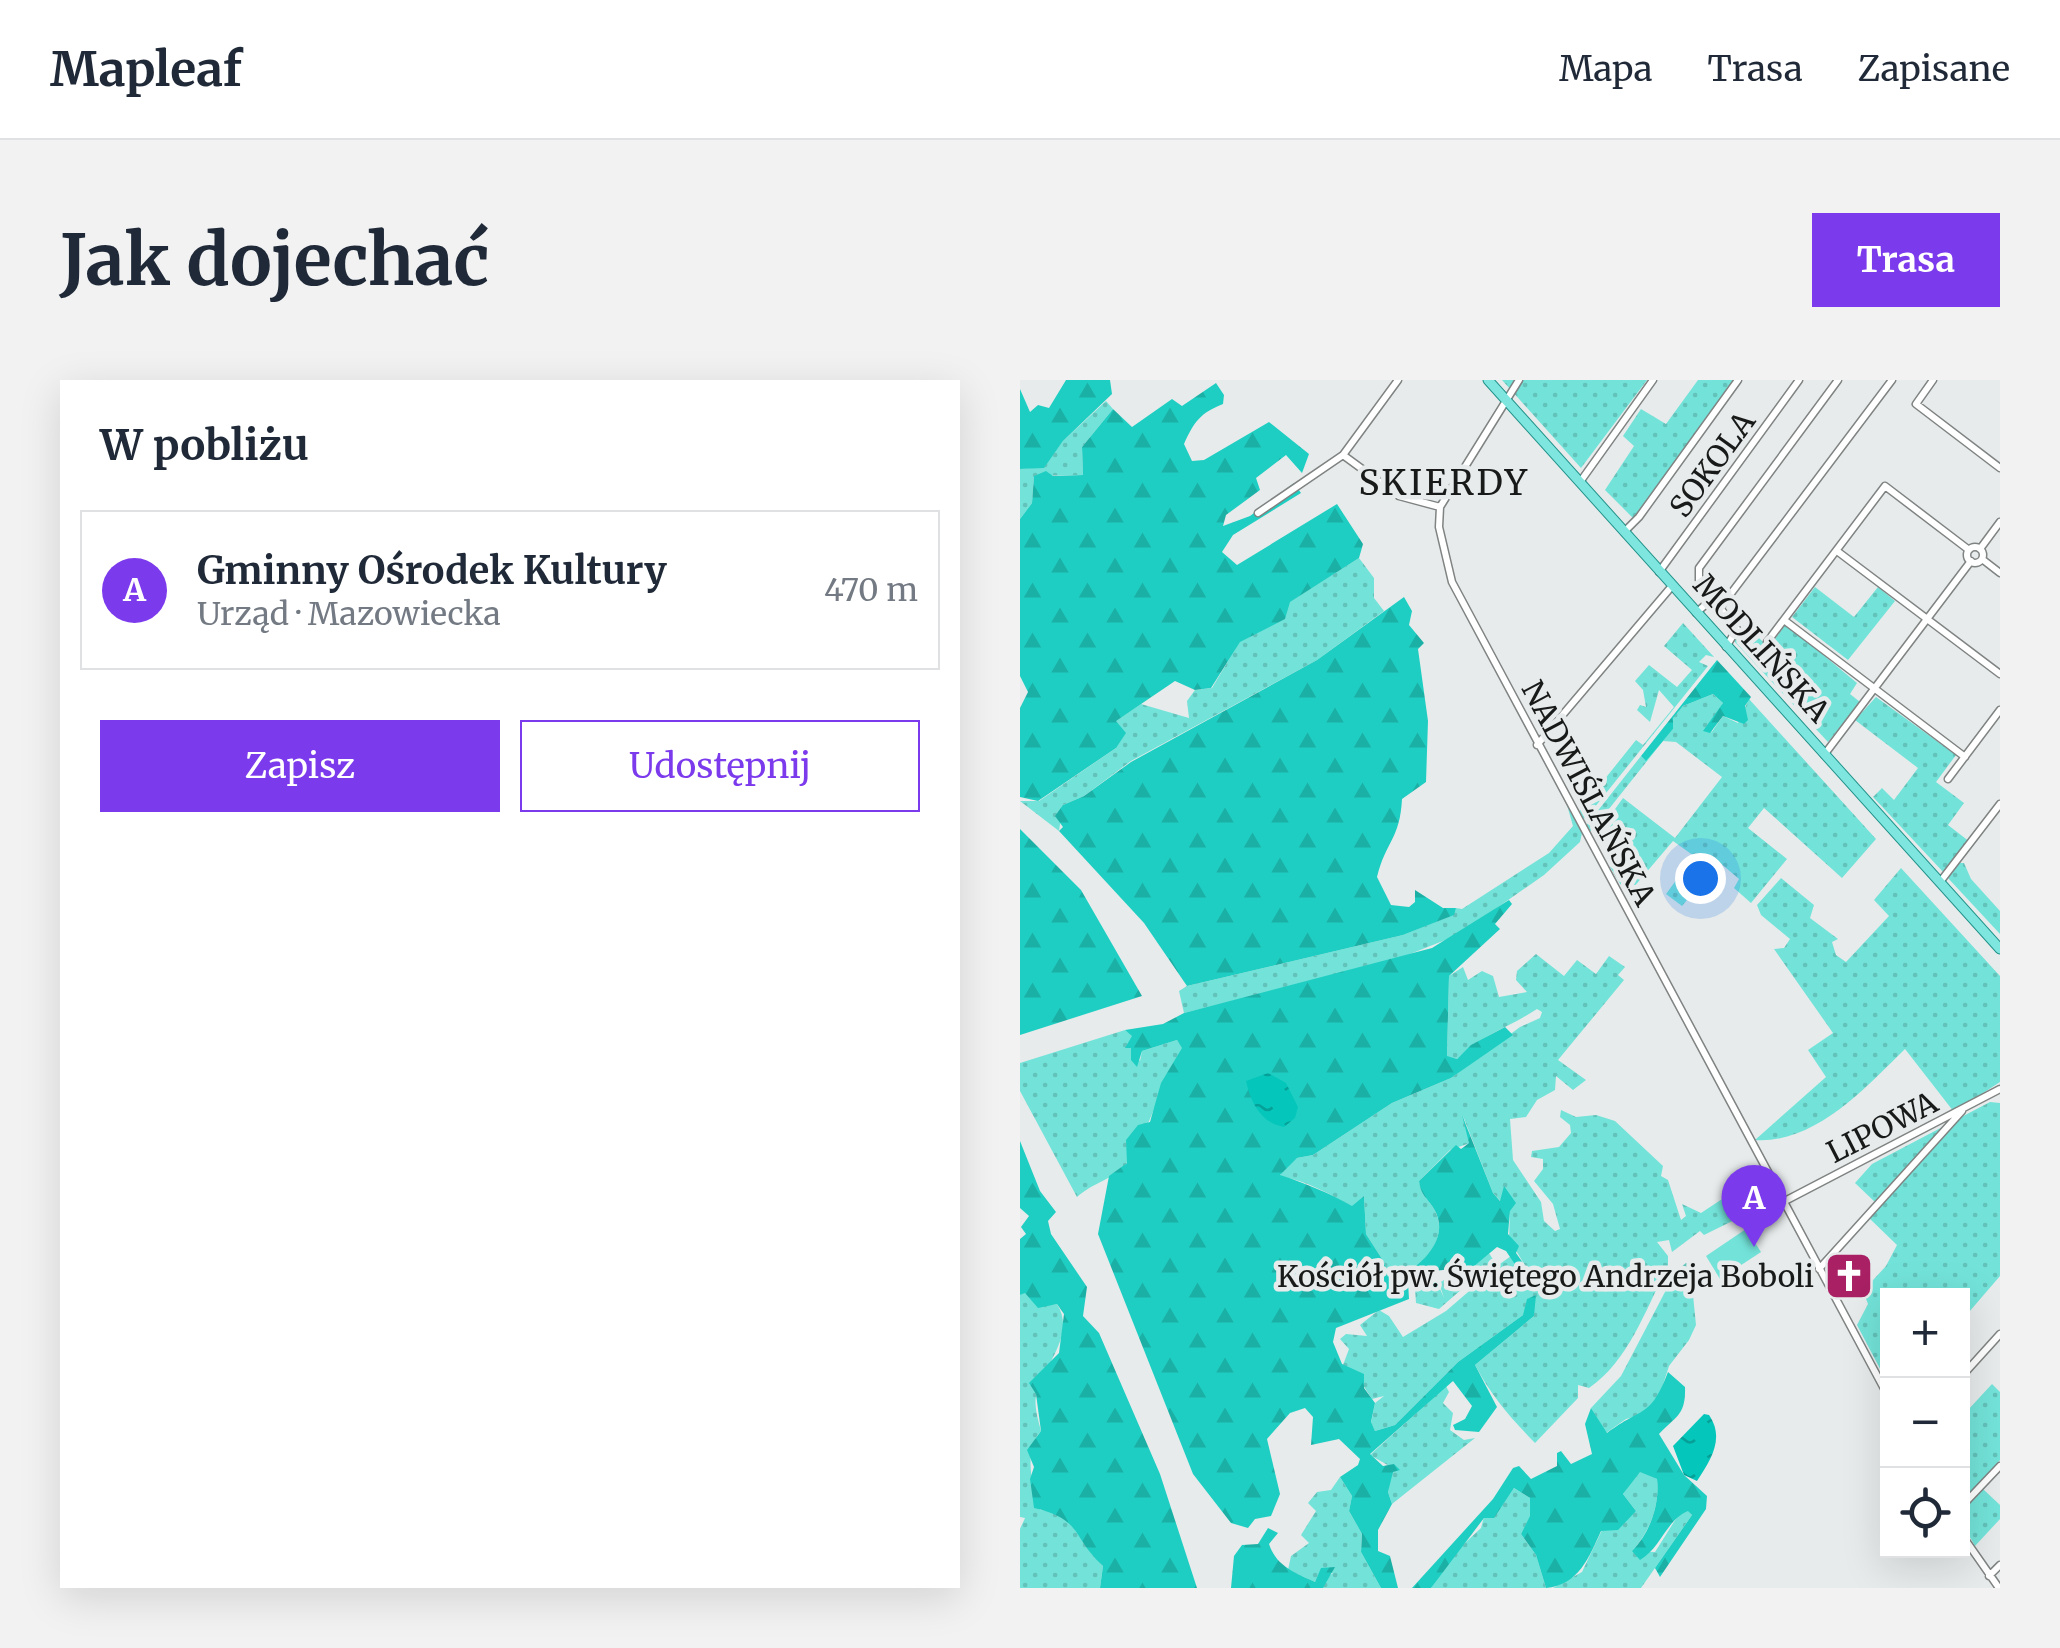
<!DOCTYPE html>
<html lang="pl">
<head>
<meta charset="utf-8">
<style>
	:root { --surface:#fff; --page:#f2f2f3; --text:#1f2937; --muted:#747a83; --line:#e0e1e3; --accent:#7c3aed }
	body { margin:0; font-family:Merriweather,serif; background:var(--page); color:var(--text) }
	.controls { position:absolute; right:30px; bottom:30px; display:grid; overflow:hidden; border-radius:0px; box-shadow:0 10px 40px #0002 }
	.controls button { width:90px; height:90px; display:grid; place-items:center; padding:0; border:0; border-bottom:2px solid var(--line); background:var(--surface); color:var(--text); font:50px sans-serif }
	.you { position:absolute; left:680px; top:498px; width:35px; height:35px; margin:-25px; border:8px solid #fff; border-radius:50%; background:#1a73e8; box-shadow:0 0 0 15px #1a73e833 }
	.badge { display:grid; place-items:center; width:65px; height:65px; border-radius:50%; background:var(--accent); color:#fff; font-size:32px; font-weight:700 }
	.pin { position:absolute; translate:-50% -82px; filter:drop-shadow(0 2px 5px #0008) }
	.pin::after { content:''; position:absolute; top:52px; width:35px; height:30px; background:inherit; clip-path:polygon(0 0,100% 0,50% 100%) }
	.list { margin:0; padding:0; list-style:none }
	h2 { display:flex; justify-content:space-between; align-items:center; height:130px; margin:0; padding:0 40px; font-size:42px }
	h2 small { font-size:32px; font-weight:400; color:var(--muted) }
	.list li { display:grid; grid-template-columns:65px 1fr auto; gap:30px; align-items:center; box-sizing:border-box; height:160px; margin:0 20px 20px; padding:0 20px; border:2px solid var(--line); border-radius:0px }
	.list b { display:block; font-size:38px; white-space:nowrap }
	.list p { margin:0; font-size:32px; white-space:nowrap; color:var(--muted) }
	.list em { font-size:32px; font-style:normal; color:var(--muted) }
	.actions { display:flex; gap:20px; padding:30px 40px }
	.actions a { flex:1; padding:22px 0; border:2px solid var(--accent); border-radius:0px; text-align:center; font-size:35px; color:var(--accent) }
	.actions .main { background:var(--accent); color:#fff }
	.icon { flex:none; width:55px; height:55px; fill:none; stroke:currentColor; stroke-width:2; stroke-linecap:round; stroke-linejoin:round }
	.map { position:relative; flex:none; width:980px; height:1208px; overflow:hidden; border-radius:0px }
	header { display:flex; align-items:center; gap:60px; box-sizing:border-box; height:140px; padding:0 50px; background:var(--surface); border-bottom:2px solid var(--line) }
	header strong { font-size:48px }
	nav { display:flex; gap:55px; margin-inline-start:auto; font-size:35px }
	.intro { display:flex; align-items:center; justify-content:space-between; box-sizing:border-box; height:240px; padding:0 60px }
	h1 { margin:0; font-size:70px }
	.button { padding:25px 45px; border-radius:0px; background:var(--accent); color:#fff; font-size:35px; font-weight:700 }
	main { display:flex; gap:60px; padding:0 60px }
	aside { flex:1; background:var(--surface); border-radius:0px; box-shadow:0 10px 40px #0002 }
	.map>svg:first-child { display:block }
</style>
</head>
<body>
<header>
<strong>Mapleaf</strong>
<nav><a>Mapa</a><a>Trasa</a><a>Zapisane</a></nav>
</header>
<div class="intro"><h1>Jak dojechać</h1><a class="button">Trasa</a></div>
<main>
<aside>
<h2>W pobliżu<small></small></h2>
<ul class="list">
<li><span class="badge">A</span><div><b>Gminny Ośrodek Kultury</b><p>Urząd · Mazowiecka</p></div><em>470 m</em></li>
</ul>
<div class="actions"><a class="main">Zapisz</a><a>Udostępnij</a></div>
</aside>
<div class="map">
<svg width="980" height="1208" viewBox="0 0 980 1208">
	<defs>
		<pattern id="grass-dots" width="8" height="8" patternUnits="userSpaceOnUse" patternTransform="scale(2.5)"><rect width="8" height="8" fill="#73e3d9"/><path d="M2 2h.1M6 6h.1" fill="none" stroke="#63c2ba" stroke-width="1.8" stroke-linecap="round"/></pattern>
		<pattern id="forest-firs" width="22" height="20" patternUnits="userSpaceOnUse" patternTransform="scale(2.5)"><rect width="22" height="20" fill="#1fcec2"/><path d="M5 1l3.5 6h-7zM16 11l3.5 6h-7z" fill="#1bb0a6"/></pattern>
		<pattern id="water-ripples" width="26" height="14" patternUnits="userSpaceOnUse" patternTransform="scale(2.5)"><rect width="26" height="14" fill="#04c6bb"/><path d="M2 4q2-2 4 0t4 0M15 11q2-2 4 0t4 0" fill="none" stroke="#05a097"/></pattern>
	</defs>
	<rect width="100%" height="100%" fill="#e7ebeb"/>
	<path fill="url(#grass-dots)" d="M482,0H627L561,88Z
		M678,0H715L613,138L585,110L614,66L603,56L621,29L646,44Z
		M86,21L93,29L62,67L63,95L14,96L12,123L0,139V89L24,87L43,61Z
		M339,178L354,198V218L364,231L297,280L111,381L64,416L43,425L39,451L0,421H19L96,368L95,341L121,324L169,338L167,321L175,310L192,308L220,261L264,239L269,222Z
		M795,207L834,237L858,207L875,221L828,280L772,237Z
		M663,243L694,277L686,275L679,282L688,286L566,438L561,439L560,430L616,360L623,365L654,327L639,310L630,342L617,330L620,325L626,327L623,310L615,301L629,285L657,307L672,290L644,266Z
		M766,244L837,303L830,314L840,322L808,362L714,261L724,245L749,267Z
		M693,314L703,323L691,353L703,336L718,343L729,319L856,459L822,498L744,428L728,448L767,479L731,523L714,508L719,499L699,482L662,526L646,514L674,476L653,461L607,515L590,487L608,463L585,443L603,418L655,458L702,397L656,362L643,361L573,449L569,452L565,447L621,376L625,380L653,349L652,338L663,326Z
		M856,317L936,375L916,402L944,423L928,445L950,462L925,494L853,417L862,408L874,420L898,388L835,340Z
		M547,425L562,453L560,462L524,495L438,555L370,582L164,633L159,611L167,606L383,555L433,535L436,528L442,529L529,473L553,446Z
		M940,483H944L951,499L980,531V554L927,497Z
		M881,488L980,596V702L934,732L885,669C845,708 795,764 735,760L806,697L788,670L813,653L754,569L764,568L770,559L741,535L737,525L761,498L794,525L790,538L818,559L812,562L816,575L826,582L869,536L854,520Z
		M516,574L544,596L557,580L576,594L589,576L605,587L598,595L604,600L538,680L566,700L553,710L536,696L535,710L517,720L506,737L490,739L493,780L521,822L524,841L535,851L540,849L533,824L514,801L523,789V779L511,777L512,771L539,767L551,753L550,745L540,737L541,730L556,737L576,735L595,741L643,786L641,796L648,800L661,840L666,836L662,824L681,833L743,792L757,819L684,855L680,851L652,872L649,860L637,862L648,876V886C626,928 609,981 569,1008L558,1005V1018L515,1063C490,1037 472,1017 455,985L514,936L503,935L438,982L375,1045L355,1051L351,1043L355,1023L364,1016L352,1019L335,993L323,985L329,969L320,959L326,954L347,956L340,945L359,930L369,936L383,957L426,931L462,900L450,902L419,929L396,923L395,908L416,900L424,918L419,903L469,873L477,886L491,876L500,892L506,887L489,859L490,831L473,813L443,736L450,763L430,770L399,801C402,816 407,817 414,829C432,860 399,888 375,899L368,897L364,882L346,854L344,816L332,827C309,813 286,801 260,796L264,786L277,778L293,775L372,723L431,698L500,647L520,638L522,632L517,629C490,647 461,655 437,679L427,677L429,596L443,587L448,600L462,591L473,596L479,617L507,612L496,600L497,591Z
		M105,650L113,656L106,668L111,667L120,681L122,671L157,660L163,668C140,705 132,745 108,781C97,798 72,803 57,817L0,711V683Z
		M970,722L980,723V896L943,939L942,916H868L867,953H862L867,960V1002L837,945L848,924L843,911L866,886L877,865L848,837L856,823L835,803L852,784Z
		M666,883L670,885L676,945L669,960L649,986L638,1020L625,1034L606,1039L586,1053L571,1028L601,996L656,891Z
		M5,912L29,925L37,924C56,954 25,984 17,1012C13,1024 18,1039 21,1051C3,1070 12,1107 20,1130C55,1131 60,1166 83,1186L80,1208H0V1149L5,1138L0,1137V915Z
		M972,1004L980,1012V1080L943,1121V1027L947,1031Z
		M426,1006L429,1012L423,1023L433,1033L430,1050L444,1060L455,1058L372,1124L368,1112L371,1087L350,1075Z
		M619,1091L637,1099C640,1124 630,1152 612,1171L635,1172L659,1134L668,1130L672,1135L621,1208H533L562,1192L582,1150L616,1131L603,1114Z
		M320,1097L332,1116L329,1131L342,1154L341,1172L361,1208H303V1201L313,1193L299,1194L295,1202L268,1190L271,1176L289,1163L281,1155L296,1131L288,1123L297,1112L311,1110Z
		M494,1108L510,1118L511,1136L501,1154L516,1175L526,1208H411L429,1178L461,1148L464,1137H474Z
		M963,1109L980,1125V1139L955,1166L943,1145V1130Z"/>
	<path fill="url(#forest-firs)" d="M46,0H90L92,14L43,61L24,88L0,89V9L10,32L18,25L29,28Z
		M196,3L204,15L203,24C180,33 174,42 164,64L172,81L184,80L249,42L289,74L282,93L266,75L236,98L240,110L206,135L203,146L230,136L274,103L281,113L213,155L202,172L217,185L317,124L343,164L339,178L270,222L265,239L220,262L191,308L175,310L155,301L96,341L106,353L96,368L18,421L0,417V328L8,312L0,296V139L12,123L14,96L26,91L33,96L63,95L62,67L93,29L112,47L152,19L162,26Z
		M384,217L392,231L389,245L404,263L398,269L408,341L406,402L382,419C380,459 366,461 357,497L371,525L389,527L395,522V510L423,528H436L434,535L383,555L167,606L124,543L39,451L43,447L35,436L43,425L64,416L111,382L297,280Z
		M697,280L731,317L725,326L728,340L724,344L703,336L690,353L683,351L703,323L693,314L663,326L653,338V349L626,381L621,376Z
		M0,449L61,510L122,616L0,655Z
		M489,520L492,524L475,544L480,549L429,596L427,676L437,679L451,665L485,647L493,655L431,698L372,723L293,775L277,778L260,795C285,803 309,813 332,826L344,816L346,854L364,882L368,897L375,899C399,888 432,859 414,829C407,817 401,816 399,801L436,765L441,769L449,763L442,735L473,813L480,821L484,806L496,823L490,831L488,854L499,866L496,873L506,887V901H498L500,892L486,871L477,867L453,887L403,892L388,902L389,919L316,948L313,962L322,984L344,994V1008L355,1023L351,1042L355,1051L375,1045L438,982L503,935L507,919L516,915L514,936L455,985L477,1027L459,1052L435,1050L433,1045L445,1039L452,1026L433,1001L350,1074L363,1086L374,1084L380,1090L373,1092L368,1112L372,1124L358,1150V1171L370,1176L378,1208H361L341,1172L342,1154L329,1131L332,1116L320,1097L338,1085L340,1079L319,1059L291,1065L293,1037L285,1028L270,1033L247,1059L260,1114L251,1136L235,1139L228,1148L211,1143L173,1094L78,854L89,796L107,783L106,760L118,745L130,742L141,703L162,668L157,660L122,671L117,687L111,680V668H105L112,656L105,650L143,644L164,633L412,568Z
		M0,761L20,811L36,832L28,841L31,854L67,907L63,936L79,953L140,1094L177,1208H80L83,1186C52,1158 63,1139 14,1128L10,1099L14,1087L7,1070L21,1051L16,1014L9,1003L39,973L44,934L37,924L18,928L5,913L0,915V859L6,854L1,847L9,836L0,828Z
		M648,992L665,1007C666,1035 656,1036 639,1054L664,1095L687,1116L686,1129L640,1197L635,1188L672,1135L668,1131C646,1140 641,1168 620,1180L612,1171C630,1153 640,1124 637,1099L620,1092L603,1114L616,1131L598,1150L581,1151C569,1177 559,1205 526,1208L516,1175L501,1154L510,1136V1118L494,1108L474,1138H464L411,1208H392L473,1119L493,1088L499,1086L511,1099L537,1086V1073L541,1071L551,1084L572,1074L565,1044L571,1028L587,1053C623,1026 630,1039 648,992Z
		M248,1148L258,1153L249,1164C256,1186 275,1193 295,1202L301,1188L315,1187L303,1208H211L214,1176L222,1165L238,1164Z"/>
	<path fill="#73e3d9" d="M726,849L741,872L700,899L686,876Z"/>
	<path fill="url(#water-ripples)" d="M248,693L266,703L278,727L275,738L264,747C241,743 231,723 226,701Z
		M684,1034L689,1035C705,1058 691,1080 677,1101L664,1095L653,1066Z"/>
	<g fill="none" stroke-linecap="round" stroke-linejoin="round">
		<g stroke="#7f8382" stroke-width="9">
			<path id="minor" d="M499,0L420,127L419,147L432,202L868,1016
				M913,0L896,24L980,88
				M323,75L379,116L420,127
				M560,102L633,0
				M238,133L323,75L378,0
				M604,152L619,137L718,0
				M947 175a8 8 0 1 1 16 0a8 8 0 1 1-16 0Z
				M960,169L980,142
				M817,171L980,294
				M962,179L980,193
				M639,192L779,0
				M700,228L679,203V188L818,0
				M676,233L692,219
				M764,240L945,377
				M747,262L865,106L949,170
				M706,267L717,249L700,228L872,0
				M517,365L652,206
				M804,375L951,181
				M928,399L980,330
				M920,502L980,424
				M763,822L980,709
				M799,889L942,731
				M942,996L980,954
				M942,1126L980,1086
				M942,1155L979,1208
				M969,1196L980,1185"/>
		</g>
		<g stroke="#22938b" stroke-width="11">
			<path id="major" d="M468,0L980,569"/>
		</g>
		<use href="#minor" stroke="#fff" stroke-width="6"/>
		<use href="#major" stroke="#7ee6df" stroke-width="9"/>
	</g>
	<defs>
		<g id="church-square" transform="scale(2.5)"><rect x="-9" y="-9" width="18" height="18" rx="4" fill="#a92064" stroke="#e7ebeb"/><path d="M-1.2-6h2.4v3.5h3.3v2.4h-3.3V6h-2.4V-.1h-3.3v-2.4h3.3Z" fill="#fff"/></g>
	</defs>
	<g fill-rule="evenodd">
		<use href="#church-square" x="829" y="896"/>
	</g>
	<g text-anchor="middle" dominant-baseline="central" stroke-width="9" stroke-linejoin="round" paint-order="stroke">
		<g font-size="30" fill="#181919" stroke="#e7ebeb">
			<text transform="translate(692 84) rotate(-54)">SOKOLA</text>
			<text transform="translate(742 268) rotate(48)">MODLIŃSKA</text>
			<text transform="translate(569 413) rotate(62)">NADWIŚLAŃSKA</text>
			<text transform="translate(862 747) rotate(-27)">LIPOWA</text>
		</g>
		<g font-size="30" fill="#181919" stroke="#e7ebeb" text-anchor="end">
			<text x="794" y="896">Kościół pw. Świętego Andrzeja Boboli</text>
		</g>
		<g font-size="35" letter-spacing="2.5" fill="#181919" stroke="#e7ebeb">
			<text x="424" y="103">SKIERDY</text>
		</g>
	</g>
</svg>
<div class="controls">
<button>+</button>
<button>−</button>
<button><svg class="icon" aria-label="locate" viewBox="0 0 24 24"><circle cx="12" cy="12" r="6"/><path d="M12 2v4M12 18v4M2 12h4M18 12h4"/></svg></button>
</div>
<div class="you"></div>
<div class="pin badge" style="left:734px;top:867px">A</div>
</div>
</main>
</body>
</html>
